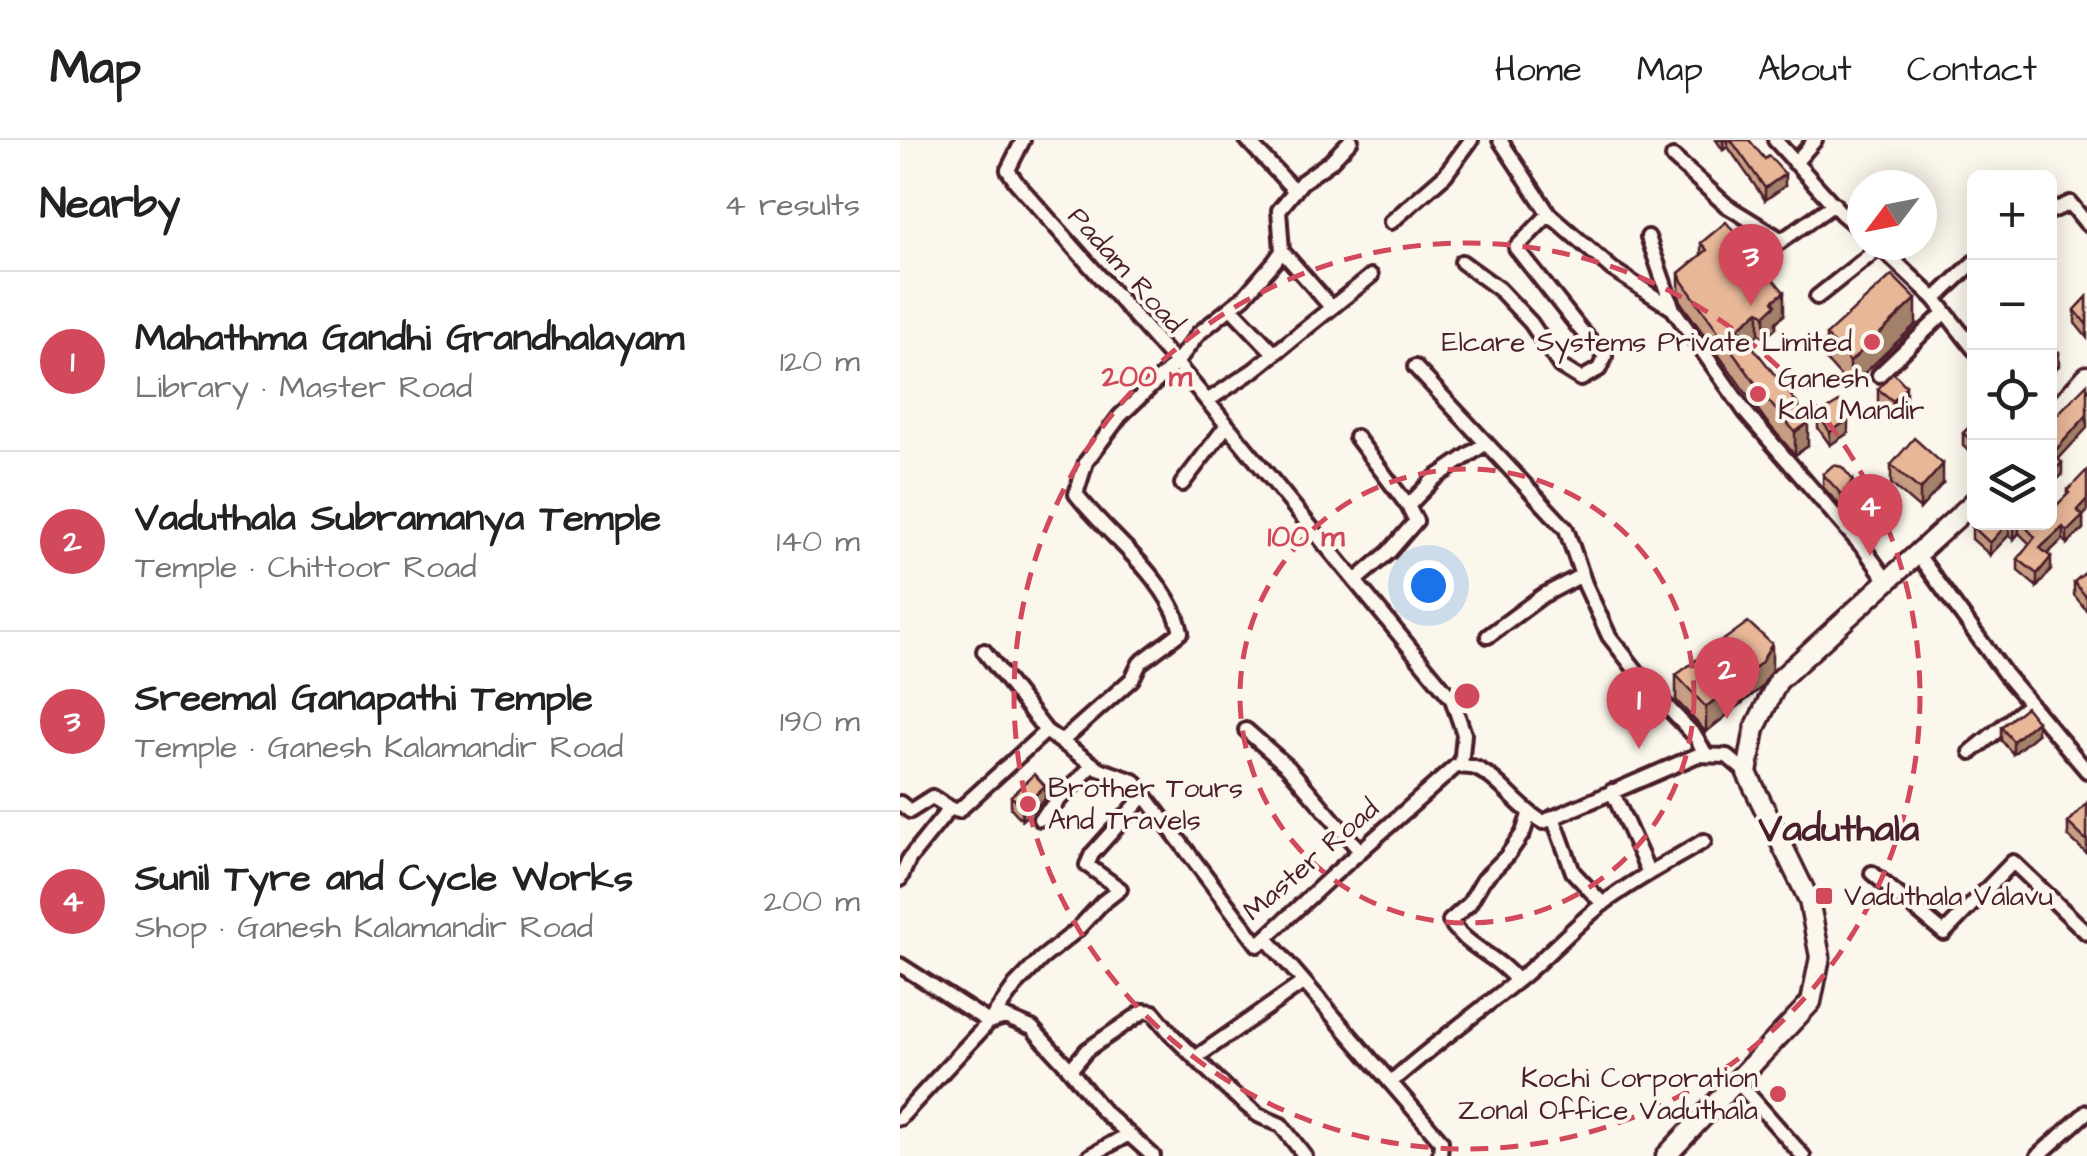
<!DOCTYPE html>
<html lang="en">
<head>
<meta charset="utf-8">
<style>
	:root { --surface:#fff; --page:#f6f6f6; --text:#222; --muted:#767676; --line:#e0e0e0; --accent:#d1495b }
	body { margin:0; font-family:"Architects Daughter",sans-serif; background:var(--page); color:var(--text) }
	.controls { position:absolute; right:30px; top:30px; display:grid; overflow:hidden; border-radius:15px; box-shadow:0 5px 25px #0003 }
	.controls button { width:90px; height:90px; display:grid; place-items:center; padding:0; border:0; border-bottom:2px solid var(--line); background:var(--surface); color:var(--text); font:50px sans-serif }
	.compass { position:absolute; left:947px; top:30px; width:90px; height:90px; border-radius:50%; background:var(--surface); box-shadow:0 5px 25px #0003; rotate:238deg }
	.you { position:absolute; left:528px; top:445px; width:35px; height:35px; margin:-25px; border:8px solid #fff; border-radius:50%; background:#1a73e8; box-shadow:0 0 0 15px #1a73e833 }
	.badge { display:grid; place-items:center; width:65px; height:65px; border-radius:50%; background:var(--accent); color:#fff; font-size:32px; font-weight:700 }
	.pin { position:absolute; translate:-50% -82px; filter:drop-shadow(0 2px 5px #0008) }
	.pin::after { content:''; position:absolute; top:52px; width:35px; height:30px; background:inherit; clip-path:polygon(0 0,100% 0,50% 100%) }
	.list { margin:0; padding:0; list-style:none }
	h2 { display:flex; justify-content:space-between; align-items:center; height:130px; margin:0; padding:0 40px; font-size:42px }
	h2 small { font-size:32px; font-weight:400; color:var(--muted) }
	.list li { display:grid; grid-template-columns:65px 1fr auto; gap:30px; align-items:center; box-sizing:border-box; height:180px; padding:0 40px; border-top:2px solid var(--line) }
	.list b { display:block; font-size:38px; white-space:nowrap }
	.list p { margin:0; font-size:32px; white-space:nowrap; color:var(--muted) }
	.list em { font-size:32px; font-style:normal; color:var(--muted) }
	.icon { flex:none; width:55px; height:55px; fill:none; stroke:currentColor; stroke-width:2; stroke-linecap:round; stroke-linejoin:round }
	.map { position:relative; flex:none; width:1187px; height:1016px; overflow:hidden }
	header { display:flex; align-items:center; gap:60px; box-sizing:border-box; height:140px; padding:0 50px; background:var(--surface); border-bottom:2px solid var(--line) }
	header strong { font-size:48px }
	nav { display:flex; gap:55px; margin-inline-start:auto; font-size:35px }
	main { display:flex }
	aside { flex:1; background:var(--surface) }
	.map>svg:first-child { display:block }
</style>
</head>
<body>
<header>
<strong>Map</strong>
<nav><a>Home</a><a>Map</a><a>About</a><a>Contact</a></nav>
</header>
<main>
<aside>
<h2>Nearby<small>4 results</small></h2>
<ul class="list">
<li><span class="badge">1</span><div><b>Mahathma Gandhi Grandhalayam</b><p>Library · Master Road</p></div><em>120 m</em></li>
<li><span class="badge">2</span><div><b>Vaduthala Subramanya Temple</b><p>Temple · Chittoor Road</p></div><em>140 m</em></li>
<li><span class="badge">3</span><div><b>Sreemal Ganapathi Temple</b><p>Temple · Ganesh Kalamandir Road</p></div><em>190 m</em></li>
<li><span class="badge">4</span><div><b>Sunil Tyre and Cycle Works</b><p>Shop · Ganesh Kalamandir Road</p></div><em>200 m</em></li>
</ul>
</aside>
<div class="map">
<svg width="1187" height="1016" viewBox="0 0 1187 1016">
	<rect width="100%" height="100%" fill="#fbf7ec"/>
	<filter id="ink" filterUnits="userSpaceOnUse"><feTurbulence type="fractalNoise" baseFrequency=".01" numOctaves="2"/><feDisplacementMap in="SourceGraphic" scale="20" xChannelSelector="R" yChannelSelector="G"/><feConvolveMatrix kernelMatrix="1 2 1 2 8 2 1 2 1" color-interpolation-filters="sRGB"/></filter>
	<g filter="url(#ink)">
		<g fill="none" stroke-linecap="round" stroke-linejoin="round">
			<g stroke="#4a1f2b" stroke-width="20">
				<path id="minor" d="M123,0L108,30L116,42L276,223L552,559L564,594L561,626
					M347,0L395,51
					M600,0L649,74L712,129L773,169L846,273L965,410L988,442
					M875,0L942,74L962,91
					M773,17L827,66L882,100
					M895,23L915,0
					M1150,72L1170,63L1187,84
					M491,82L545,35L571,0
					M748,97L773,169
					M978,105L1035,159L1074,209
					M871,108L934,64
					M382,111L431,167
					M562,122L599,149L631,183L660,226L681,239L699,229L705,216L680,189L616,108L649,74
					M917,157L980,107
					M1035,159L1074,122
					M331,168L374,213
					M515,227L666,389L685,444L709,496L753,552L796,597L806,615
					M979,235L1045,172
					M307,261L354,230L471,136
					M456,297L508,366
					M282,344L327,285
					M1018,415L1105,534L1187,631
					M455,441L489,412L516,381L508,366L535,338L586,303
					M588,496L642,456L682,435
					M84,511L146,591L199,629L234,641L358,805L430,738L556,626C557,626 571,627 572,627C597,634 618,669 643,682L798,615L827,616L847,633
					M346,590L388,627L460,711
					M161,602L232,539L240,523L281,492C279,484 277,476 273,469C251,425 206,393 176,354L186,322L220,276L276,223L299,193L344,157L375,121L382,111L379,70L402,42L430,22L451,0
					M1071,612L1130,564
					M712,651L749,733
					M0,663L10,671L32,657L50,668
					M653,677L673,732L703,764
					M140,679L193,625
					M972,733L1044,793L1113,722L1187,793
					M0,739L9,719L50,668L58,671L146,591
					M366,798L541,1001L540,1016
					M0,825L89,882L115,846L141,819L176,791L202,763L220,749L187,725L192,714L245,655
					M617,841C598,816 567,808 550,781L569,764L583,740L607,716L623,693L629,675
					M295,918L404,842
					M170,930L187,910L244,871L253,872L273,896L326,948L358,975L381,985L405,1016
					M837,941L903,1016
					M491,942C534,904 580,871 624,835C656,808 683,776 718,753C745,734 776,718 804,701
					M0,978L89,882L105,877L132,888L166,925L202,970L253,1016
					M190,1016L227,995
					M1138,1016L1187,972"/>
			</g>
			<g stroke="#4a1f2b" stroke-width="25">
				<path id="secondary" d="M1150,277L1187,236
					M766,1016L911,862L920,817L909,760L847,633L855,588L878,541L1074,362"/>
			</g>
			<use href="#minor" stroke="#fbf7ec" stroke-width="12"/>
			<use href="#secondary" stroke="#fbf7ec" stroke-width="18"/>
		</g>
		<path fill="#c79d83" stroke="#4a1f2b" stroke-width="2.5" d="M816,0H849L885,46L865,60L828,7L823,10Z
			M801,103L884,175L876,182V188L865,198L859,194L849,202L908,306L895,315L866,281L782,164L779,156V133L801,115Z
			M1187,157V198L1175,183V170Z
			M1016,184L950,247L926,220V195Z
			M978,249L1006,259L993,274L978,262Z
			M918,275L948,293L930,305L918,288Z
			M1074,286V316L1063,306V293Z
			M991,325L1043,343L1020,369L991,344Z
			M923,334L953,353L942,368L923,347Z
			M1167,351L1183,376V389L1167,404L1163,399L1147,414L1151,430L1137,447L1118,431V419L1130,404L1119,393L1114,399L1109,395L1090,415L1072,399V386L1075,382H1150L1167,355Z
			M1187,434V471L1174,455V442Z
			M872,530L861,548L806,592L776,560V535Z
			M1101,587L1137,594L1113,614L1101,600Z
			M111,656L145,659L122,680L111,668Z
			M1187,663V714L1168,696V683Z"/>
		<path fill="#a2806a" stroke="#4a1f2b" stroke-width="2.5" d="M823,0H828V7L823,10Z
			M885,34V46L865,60V48Z
			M884,152V175L876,182V188L865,198V175L873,161Z
			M1016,159V184L950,247V222Z
			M859,171V194L838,212V188Z
			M1159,213V226L1150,234V221Z
			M1006,246V259L993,274V261Z
			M1187,275V288L1153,325V313Z
			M948,280V293L930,305V292Z
			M908,283V306L895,315V292Z
			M1162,323V335L1152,345V332Z
			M1043,324V343L1020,369V350Z
			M953,340V353L942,368V355Z
			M1187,359V372L1183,376V389L1167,404V392L1177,370Z
			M1109,382V395L1090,415V403Z
			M1118,382H1119V393L1114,399V386Z
			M1163,387V399L1140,421V408Z
			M1151,417V430L1137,447V434Z
			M872,504V530L861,548L806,592V567Z
			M1137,581V594L1113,614V601Z
			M145,646V659L122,680V667Z"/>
		<path fill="#e7b798" stroke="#4a1f2b" stroke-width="2.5" d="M831,0H849L865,19L869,16L885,34L865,48Z
			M826,82L884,152L873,161L876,165L865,175L859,171L838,188L896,262L908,283L895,292L866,258L782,141L779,133L807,110L801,103Z
			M992,135L1016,159L950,222L926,195Z
			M1187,157V185L1175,170Z
			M1150,202L1159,213L1150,221Z
			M993,232L1006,246L993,261L978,249Z
			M1187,244V275L1153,313L1162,323L1152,332L1150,329V282Z
			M939,262L948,280L930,292L918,275Z
			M1072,284L1074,286V303L1063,293Z
			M1014,298L1043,324L1020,350L991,325Z
			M933,325L942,327L953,340L942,355L923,334Z
			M1187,330V359L1177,370L1183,376L1167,392L1163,387L1140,408L1151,417L1137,434L1118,419L1135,397L1121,382H1150V372L1169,353L1167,351Z
			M1075,382H1109L1090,403L1072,386Z
			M1186,432L1187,434V458L1174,442Z
			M848,482L872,504L861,523L806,567L776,535Z
			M1126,567L1137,581L1113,601L1101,587Z
			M134,634L145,646L122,667L111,656Z
			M1187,663V701L1168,683Z"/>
	</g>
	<g fill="none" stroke="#d1495b" stroke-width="5" stroke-dasharray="18 12">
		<circle cx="567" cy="556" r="227"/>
		<circle cx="567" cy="556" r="453"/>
	</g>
	<g fill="#d1495b" stroke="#fbf7ec" stroke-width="4">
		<circle cx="972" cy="202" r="10"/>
		<circle cx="858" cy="254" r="10"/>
		<circle cx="128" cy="664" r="10"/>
		<rect x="914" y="746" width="20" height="20" rx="5"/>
		<circle cx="878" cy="954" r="10"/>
	</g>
	<g text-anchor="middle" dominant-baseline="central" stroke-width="8" stroke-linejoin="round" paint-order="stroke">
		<g font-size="28" fill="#4a1f2b" stroke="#fbf7ec">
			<text transform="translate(226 130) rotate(48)">Padam Road</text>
			<text transform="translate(411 720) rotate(-41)">Master Road</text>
		</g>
		<g font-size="28" fill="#4a1f2b" stroke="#fbf7ec" text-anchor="start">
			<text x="952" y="202" text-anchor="end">Elcare Systems Private Limited</text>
			<text x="878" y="238">Ganesh<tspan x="878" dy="32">Kala Mandir</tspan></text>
			<text x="148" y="648">Brother Tours<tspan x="148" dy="32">And Travels</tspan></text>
			<text x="944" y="756">Vaduthala Valavu</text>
			<text x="858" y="938" text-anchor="end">Kochi Corporation<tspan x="858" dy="32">Zonal Office Vaduthala</tspan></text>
		</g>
		<g font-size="38" font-weight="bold" fill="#4a1f2b" stroke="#fbf7ec">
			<text x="939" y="690">Vaduthala</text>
		</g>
	</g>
	<circle cx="567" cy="556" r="15" fill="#d1495b" stroke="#fbf7ec" stroke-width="5"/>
	<g font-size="30" text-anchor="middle" font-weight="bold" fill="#d1495b" stroke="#fbf7ec" stroke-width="8" stroke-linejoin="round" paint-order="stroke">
		<text x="247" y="246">200 m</text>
		<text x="406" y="406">100 m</text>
	</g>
</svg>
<div class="controls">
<button>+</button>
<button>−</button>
<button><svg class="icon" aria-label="locate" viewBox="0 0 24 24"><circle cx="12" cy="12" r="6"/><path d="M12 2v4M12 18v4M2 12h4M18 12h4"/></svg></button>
<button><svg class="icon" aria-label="layers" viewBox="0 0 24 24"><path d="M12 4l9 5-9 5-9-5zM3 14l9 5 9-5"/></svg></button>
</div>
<svg class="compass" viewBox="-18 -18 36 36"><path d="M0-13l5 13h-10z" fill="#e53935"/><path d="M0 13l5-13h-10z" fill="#767676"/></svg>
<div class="you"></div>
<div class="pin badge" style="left:739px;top:609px">1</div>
<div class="pin badge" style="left:827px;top:579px">2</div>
<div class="pin badge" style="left:851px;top:166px">3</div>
<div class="pin badge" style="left:970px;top:416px">4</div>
</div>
</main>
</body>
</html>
